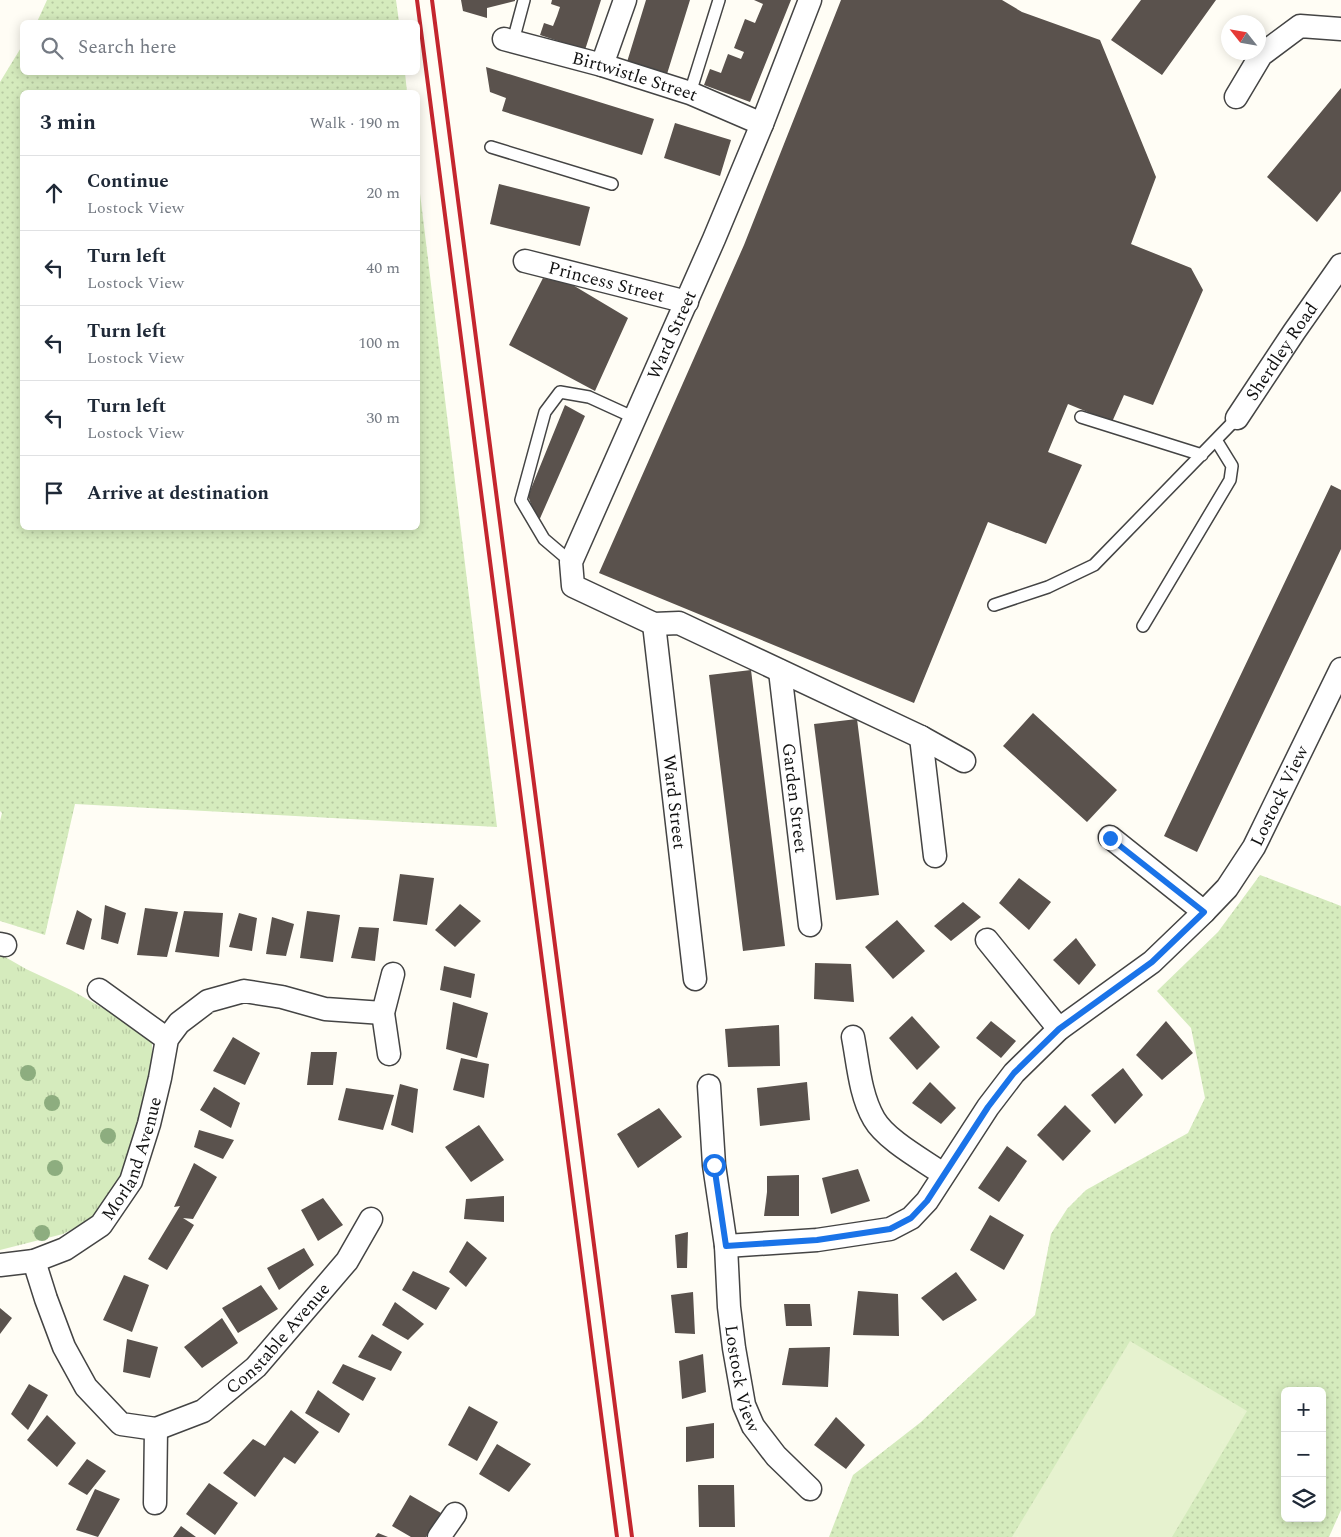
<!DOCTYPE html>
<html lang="en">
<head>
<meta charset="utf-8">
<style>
	:root { --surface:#fff; --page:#f2f2f3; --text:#1f2937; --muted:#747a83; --line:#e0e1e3 }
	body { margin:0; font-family:Spectral,serif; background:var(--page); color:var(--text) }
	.controls { position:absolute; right:15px; bottom:15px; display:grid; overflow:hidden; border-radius:8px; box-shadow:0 2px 12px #0003 }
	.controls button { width:45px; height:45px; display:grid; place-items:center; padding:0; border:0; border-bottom:1px solid var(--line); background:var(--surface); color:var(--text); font:25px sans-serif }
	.compass { position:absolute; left:1221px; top:15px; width:45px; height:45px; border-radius:50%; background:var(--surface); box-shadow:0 2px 12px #0003; rotate:301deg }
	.stop { position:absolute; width:15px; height:15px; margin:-11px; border:4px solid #1a73e8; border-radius:50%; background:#fff }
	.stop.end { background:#1a73e8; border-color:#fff; box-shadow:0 1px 5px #0008 }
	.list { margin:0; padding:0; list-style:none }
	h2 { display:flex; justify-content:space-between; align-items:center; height:65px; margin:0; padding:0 20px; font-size:21px }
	h2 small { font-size:16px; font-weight:400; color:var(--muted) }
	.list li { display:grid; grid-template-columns:32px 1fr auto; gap:15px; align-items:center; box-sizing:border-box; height:75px; padding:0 20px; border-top:1px solid var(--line) }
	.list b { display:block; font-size:19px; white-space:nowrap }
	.list p { margin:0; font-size:16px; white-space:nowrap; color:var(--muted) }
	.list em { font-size:16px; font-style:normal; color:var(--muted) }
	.icon { flex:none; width:28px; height:28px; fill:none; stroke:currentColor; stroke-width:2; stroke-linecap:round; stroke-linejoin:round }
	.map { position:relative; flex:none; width:1341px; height:1537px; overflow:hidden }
	.search { position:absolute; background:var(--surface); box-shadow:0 2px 12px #0003; left:20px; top:20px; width:400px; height:55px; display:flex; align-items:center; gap:12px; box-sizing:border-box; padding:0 18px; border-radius:8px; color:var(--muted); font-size:19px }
	.panel { position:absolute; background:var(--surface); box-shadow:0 2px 12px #0003; left:20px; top:90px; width:400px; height:440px; border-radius:8px }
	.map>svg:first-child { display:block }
</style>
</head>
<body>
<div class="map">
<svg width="1341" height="1537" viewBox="0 0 1341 1537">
	<defs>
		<pattern id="grass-tufts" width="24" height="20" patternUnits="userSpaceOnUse" patternTransform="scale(1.25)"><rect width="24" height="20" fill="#d5ebbd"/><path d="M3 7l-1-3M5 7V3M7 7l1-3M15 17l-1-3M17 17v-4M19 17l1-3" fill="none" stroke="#b6c8a1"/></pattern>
		<pattern id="park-dots" width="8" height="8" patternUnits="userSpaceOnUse" patternTransform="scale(1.25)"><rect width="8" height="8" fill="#d5ebbd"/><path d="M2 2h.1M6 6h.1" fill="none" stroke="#b6c8a1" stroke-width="1.8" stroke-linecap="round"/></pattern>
	</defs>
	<rect width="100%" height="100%" fill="#fffdf5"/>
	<path fill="url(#grass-tufts)" d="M0,954L26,969L71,990L106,1010L143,1034L152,1043V1060L125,1172L97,1216L63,1234L0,1250Z"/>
	<path fill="url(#park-dots)" fill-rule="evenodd" d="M47,0H396L399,22H37Z
		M22,46V72L405,73L407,92H22V528H418V177L497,827L75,804L45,935L0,921V821L2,813L0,811V82Z
		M1260,875L1341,906V1510L1329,1537H829L853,1475L921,1422L1035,1315L1051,1234L1067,1209L1086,1190L1188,1133L1205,1098L1191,1028L1157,991L1218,932ZM1285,1391H1322V1518H1285Z"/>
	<path fill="#e6f2cf" d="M1130,1341L1247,1411L1172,1537H1012Z"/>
	<path fill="#5a524d" d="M461,0H515V1L487,8V18L463,11Z
		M552,0H601L585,50L540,35L544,23L553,26L557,16L560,7L551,4Z
		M646,0H690L667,74L627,62Z
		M754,0H791L750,102L704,85L710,69L721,73L728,54L741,59L744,52L734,48L745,19L755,23L763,4Z
		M841,0H1002L1022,12L1100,40L1156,177L1131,244L1191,268L1203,290L1153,405L1124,395L1112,422L1068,404L1048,452L1082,465L1046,544L988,522L914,703L599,573L744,245Z
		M1141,0H1216L1162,75L1111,40Z
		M486,67L654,119L642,155L502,111L506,98L490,92Z
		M1341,88V191L1317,222L1267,177Z
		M675,123L731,140L720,176L664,158Z
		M499,184L590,207L580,246L490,224Z
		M543,278L571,284L628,318L595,391L509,345Z
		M565,405L585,416L538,523L528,496Z
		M1331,485L1341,490V549L1197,852L1164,836Z
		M751,670L785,946L743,951L709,675Z
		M1033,713L1117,790L1087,822L1003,746Z
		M857,719L879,895L836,900L814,724Z
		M400,874L434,878L427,925L393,921Z
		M1019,878L1051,902L1029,930L999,903Z
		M963,902L981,917L951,941L934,926Z
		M460,904L481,921L455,947L435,930Z
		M105,905L126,913L118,944L101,939Z
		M145,908L178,912L167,957L137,955Z
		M77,910L92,919L84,950L66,944Z
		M184,911L223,913L219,957L175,952Z
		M307,911L340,915L333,962L300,958Z
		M239,913L257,918L252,951L229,947Z
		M272,917L294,924L286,956L266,954Z
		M897,920L925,951L893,979L865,947Z
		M359,927L379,928L375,961L351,958Z
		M1076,938L1096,965L1079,985L1053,960Z
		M815,963L851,964L854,1002L814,999Z
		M444,966L475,974L471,998L440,990Z
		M453,1002L488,1013L477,1058L446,1049Z
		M912,1016L940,1047L917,1070L889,1038Z
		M991,1021L1016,1041L1001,1058L976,1038Z
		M1166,1021L1193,1053L1162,1080L1136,1055Z
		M779,1025L780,1066L728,1067L725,1029Z
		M233,1037L260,1053L245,1085L213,1071Z
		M311,1052H337L333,1085H307Z
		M461,1058L489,1064L484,1098L453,1090Z
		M1123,1068L1143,1095L1115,1124L1091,1095Z
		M807,1082L810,1120L760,1126L757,1088Z
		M930,1082L956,1108L941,1124L912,1103Z
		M400,1084L418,1089L413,1133L391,1125Z
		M214,1087L240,1103L231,1128L200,1110Z
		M346,1088L394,1095L383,1130L338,1120Z
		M1065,1105L1091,1131L1063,1161L1037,1135Z
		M659,1108L682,1137L638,1168L617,1134Z
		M479,1125L504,1160L471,1182L445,1147Z
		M199,1130L234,1140L223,1159L194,1147Z
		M1007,1146L1027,1161L999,1202L978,1188Z
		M194,1163L217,1177L193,1219L183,1218L194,1225L167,1270L148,1259L180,1206L174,1207Z
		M858,1169L870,1201L831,1214L822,1178Z
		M799,1175V1216H764L767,1192V1176Z
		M504,1196V1222L464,1219L466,1199Z
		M323,1198L343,1225L318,1241L301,1210Z
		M990,1215L1024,1235L1004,1270L970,1250Z
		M688,1232L687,1268H677L675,1235Z
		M467,1241L487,1258L466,1287L449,1272Z
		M304,1248L314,1265L279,1290L267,1268Z
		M413,1271L450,1288L436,1310L402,1290Z
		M956,1272L977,1300L943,1321L921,1298Z
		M124,1275L149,1285L132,1332L103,1320Z
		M261,1285L278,1309L238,1333L222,1308Z
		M858,1291L898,1294L899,1336L853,1335Z
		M693,1292L695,1334L675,1333L671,1295Z
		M395,1302L424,1324L408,1340L382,1325Z
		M784,1304H810L812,1326H786Z
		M0,1308L12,1318L0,1334Z
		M222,1318L238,1343L202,1368L184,1347Z
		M372,1334L402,1352L391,1371L358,1357Z
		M127,1339L158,1347L150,1378L123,1372Z
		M830,1347L828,1387L782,1385L789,1348Z
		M703,1354L706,1392L682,1399L679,1361Z
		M343,1364L376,1378L363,1401L332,1383Z
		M29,1384L48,1395L28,1430L11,1414Z
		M318,1390L350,1414L339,1433L305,1413Z
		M469,1406L498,1422L477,1461L448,1445Z
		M291,1410L319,1432L295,1464L284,1457L255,1497L223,1473L253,1439L265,1446Z
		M47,1415L76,1443L57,1467L27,1440Z
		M836,1417L865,1445L846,1469L814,1445Z
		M714,1423V1458L686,1462V1427Z
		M497,1444L531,1464L509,1492L479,1474Z
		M87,1459L106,1471L87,1495L68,1484Z
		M209,1483L238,1503L215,1535L186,1514Z
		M698,1485H734L735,1527H699Z
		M95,1489L120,1499L98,1537L76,1530Z
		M410,1495L441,1513L426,1537H411L392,1526Z
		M181,1526L196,1537H173Z
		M378,1533L388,1537H375Z"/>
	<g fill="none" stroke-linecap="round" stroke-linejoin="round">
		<g stroke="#444" stroke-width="14">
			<path id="service" d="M513,41L524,0
				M690,93L719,0
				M491,147L612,184
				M1081,417L1202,455
				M571,562L544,539L521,500L545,412L560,392L589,397L635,418
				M994,605L1048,587L1094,565L1237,418
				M1143,626L1230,480L1232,466L1216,440"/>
		</g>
		<g stroke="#444" stroke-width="25">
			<g id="minor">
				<path d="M810,0L762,124L714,239L571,562L573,586L654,624L679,623L921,737L964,761"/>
				<path id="s1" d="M504,39L602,65L690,93L762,124"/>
				<path d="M602,65L625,0"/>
				<path d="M1236,97L1261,55L1300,26L1341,29"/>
				<path id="s2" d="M525,261L687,302"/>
				<path id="s3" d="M1237,418L1294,332L1341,265"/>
				<path id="s4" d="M654,624L695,979"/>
				<path id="s5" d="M780,671L810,925"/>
				<path d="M921,737L935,856"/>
				<path d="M1110,837L1204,912"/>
				<path d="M987,940L1059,1029"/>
				<path d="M0,944L5,945"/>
				<path d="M99,990L167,1039"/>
				<path d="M853,1037C858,1063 860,1095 874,1119C886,1140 923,1160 943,1174"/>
				<path d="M389,1054L383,1013L393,974"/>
				<path id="s6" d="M709,1086L714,1165L726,1246L729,1307L734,1348L744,1405L753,1426L776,1456L810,1489"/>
				<path id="s7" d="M726,1246L817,1240L890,1229L911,1218L927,1201L988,1107L1014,1073L1059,1029L1152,962L1204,912L1227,888L1254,847L1341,669"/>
				<path id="s8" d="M34,1261L46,1299L64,1347L86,1387L121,1424L156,1429L203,1411L256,1367L347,1261L371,1219"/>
				<path id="s9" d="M0,1265L34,1261L65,1249L101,1225L131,1181L149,1124L160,1078L167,1039L179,1023L208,1001L244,991L282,997L325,1009L383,1013"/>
				<path d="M155,1503L156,1429"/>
				<path d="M439,1537L455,1514"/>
			</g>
		</g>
		<use href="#service" stroke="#fff" stroke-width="11"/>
		<use href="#minor" stroke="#fff" stroke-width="22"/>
		<path stroke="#c4262e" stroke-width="4" d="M417,0L617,1537
			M432,0L632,1537"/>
	</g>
	<g fill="#8dad7f">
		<circle cx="28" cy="1073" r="8"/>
		<circle cx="52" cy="1103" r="8"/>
		<circle cx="108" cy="1136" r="8"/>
		<circle cx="55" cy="1168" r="8"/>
		<circle cx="42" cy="1233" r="8"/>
	</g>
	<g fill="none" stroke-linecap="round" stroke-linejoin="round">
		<path stroke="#1a73e8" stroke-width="6" d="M714,1165L726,1246L817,1240L890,1229L911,1218L927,1201L988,1107L1014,1073L1059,1029L1152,962L1204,912L1110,838"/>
	</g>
	<g text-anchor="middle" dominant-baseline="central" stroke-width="5" stroke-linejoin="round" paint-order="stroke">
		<g font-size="18" fill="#111" stroke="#fff">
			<text stroke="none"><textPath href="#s1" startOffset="136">Birtwistle Street</textPath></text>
			<text stroke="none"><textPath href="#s2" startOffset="84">Princess Street</textPath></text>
			<text transform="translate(672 335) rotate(-66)">Ward Street</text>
			<text stroke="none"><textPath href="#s3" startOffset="80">Sherdley Road</textPath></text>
			<text stroke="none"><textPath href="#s7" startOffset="756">Lostock View</textPath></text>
			<text stroke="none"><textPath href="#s5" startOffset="128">Garden Street</textPath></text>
			<text stroke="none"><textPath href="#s4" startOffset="179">Ward Street</textPath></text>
			<text stroke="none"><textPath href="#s9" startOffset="185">Morland Avenue</textPath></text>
			<text stroke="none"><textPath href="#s8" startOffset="378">Constable Avenue</textPath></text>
			<text stroke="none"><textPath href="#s6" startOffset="295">Lostock View</textPath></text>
		</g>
	</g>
</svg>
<div class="controls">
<button>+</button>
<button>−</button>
<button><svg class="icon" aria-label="layers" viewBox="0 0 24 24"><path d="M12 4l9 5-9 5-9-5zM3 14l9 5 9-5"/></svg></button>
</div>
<svg class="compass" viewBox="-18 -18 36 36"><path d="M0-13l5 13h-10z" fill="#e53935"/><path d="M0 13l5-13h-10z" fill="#747a83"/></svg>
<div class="stop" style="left:714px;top:1165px"></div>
<div class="stop end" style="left:1110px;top:838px"></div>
<div class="search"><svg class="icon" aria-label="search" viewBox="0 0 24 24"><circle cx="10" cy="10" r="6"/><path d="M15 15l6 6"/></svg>Search here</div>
<section class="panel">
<h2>3 min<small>Walk · 190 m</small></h2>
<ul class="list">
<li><svg class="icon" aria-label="ahead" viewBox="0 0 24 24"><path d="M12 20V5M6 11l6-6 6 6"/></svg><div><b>Continue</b><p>Lostock View</p></div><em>20 m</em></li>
<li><svg class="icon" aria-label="left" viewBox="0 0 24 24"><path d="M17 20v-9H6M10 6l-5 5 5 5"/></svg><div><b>Turn left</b><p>Lostock View</p></div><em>40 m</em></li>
<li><svg class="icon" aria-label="left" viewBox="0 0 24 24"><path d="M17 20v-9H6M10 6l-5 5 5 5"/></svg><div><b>Turn left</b><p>Lostock View</p></div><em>100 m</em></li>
<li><svg class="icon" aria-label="left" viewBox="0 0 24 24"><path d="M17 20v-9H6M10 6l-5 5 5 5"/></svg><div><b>Turn left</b><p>Lostock View</p></div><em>30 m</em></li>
<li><svg class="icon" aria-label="arrive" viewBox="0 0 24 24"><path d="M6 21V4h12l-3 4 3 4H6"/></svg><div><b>Arrive at destination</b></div></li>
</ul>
</section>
</div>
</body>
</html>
